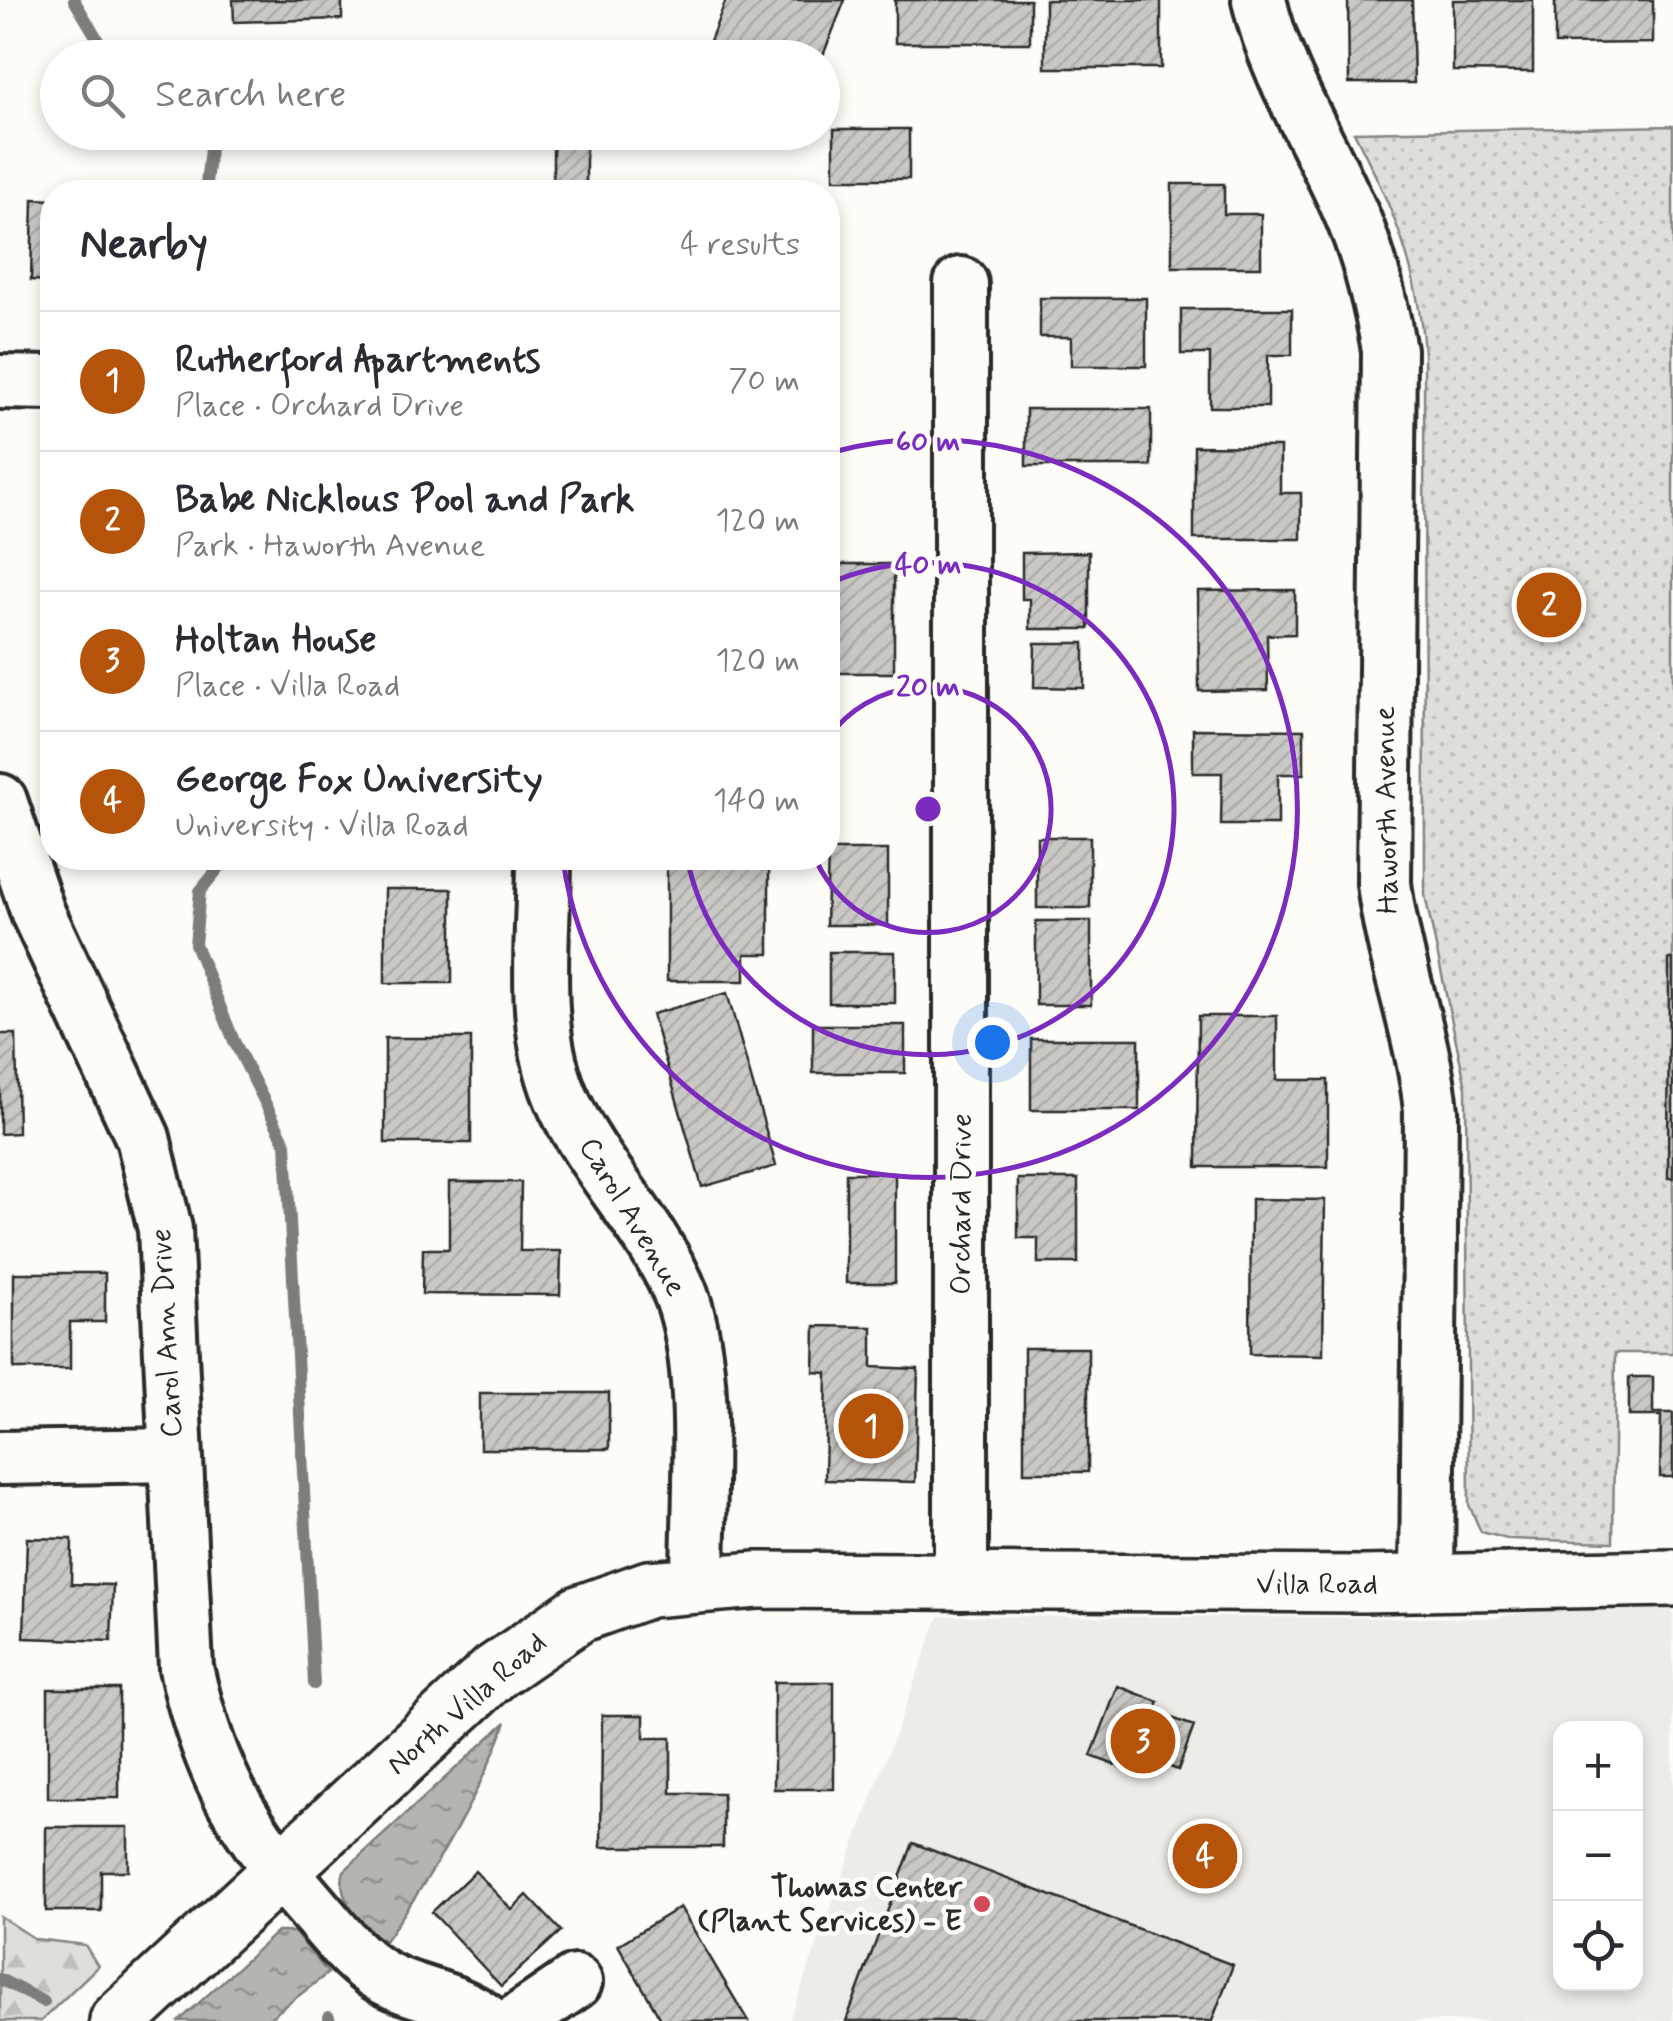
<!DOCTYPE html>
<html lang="en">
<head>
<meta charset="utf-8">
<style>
	:root { --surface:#fff; --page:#f7f7f7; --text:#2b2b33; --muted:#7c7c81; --line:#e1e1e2; --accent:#b45309 }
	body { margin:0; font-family:Mynerve,sans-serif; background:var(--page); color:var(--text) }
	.controls { position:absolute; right:30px; bottom:30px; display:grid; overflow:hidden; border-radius:20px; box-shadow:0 5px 15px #0003 }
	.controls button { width:90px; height:90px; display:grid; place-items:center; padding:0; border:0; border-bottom:2px solid var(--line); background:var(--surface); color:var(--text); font:50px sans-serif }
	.you { position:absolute; left:992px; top:1042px; width:35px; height:35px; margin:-25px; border:8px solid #fff; border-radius:50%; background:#1a73e8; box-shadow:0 0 0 15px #1a73e833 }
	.badge { display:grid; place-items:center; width:65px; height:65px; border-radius:50%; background:var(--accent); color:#fff; font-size:32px; font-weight:700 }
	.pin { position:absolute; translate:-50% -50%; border:5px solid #fff; box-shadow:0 2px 10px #0006 }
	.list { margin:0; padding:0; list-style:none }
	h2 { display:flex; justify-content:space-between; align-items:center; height:130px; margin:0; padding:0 40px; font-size:42px }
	h2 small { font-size:32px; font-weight:400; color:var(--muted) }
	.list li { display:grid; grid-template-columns:65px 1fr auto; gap:30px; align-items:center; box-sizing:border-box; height:140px; padding:0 40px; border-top:2px solid var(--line) }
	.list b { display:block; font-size:38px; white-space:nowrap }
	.list p { margin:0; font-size:32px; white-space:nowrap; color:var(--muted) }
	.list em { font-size:32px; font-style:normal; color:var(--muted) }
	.icon { flex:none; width:55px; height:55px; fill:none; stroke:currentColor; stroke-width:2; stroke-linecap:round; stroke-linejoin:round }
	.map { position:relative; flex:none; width:1673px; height:2021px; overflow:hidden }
	.search { position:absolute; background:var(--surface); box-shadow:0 5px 15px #0003; left:40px; top:40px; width:800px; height:110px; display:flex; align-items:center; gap:25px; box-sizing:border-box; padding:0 35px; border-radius:55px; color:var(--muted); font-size:38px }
	.panel { position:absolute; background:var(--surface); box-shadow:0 5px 15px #0003; left:40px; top:180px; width:800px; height:690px; border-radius:40px }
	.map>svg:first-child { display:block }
</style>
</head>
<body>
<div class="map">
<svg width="1673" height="2021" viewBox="0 0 1673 2021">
	<defs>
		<pattern id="green-dots" width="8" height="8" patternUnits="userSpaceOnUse" patternTransform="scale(2.5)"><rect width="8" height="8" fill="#dfdeda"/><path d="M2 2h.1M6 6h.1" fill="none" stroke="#c0bfbb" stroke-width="1.8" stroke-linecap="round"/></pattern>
		<pattern id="forest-firs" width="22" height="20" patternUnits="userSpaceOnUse" patternTransform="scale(2.5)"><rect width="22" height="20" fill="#dfdeda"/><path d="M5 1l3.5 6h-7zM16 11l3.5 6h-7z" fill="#c0bfbb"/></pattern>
		<pattern id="water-ripples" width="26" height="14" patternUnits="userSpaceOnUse" patternTransform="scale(2.5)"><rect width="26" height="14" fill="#b5b4b1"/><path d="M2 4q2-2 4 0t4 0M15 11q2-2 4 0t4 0" fill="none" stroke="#939390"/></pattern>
		<pattern id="building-hatch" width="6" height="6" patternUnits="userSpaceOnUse" patternTransform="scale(2.5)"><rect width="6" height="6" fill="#c9c8c4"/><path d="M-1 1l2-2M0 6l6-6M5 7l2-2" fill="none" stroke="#adaca9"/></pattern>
	</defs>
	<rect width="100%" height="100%" fill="#fdfcf7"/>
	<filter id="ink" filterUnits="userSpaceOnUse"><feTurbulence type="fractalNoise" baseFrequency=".01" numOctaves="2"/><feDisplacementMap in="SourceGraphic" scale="20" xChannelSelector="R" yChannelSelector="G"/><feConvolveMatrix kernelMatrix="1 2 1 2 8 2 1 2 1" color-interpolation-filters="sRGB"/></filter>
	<g filter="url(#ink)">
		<path fill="#edece8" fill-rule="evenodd" d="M1558,1607L1673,1609V2021H789L939,1616L1494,1618ZM1560,1728H1636V1984H1560Z"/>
		<path fill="url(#green-dots)" stroke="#858482" stroke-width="2.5" d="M1673,126V1353H1615L1613,1542L1507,1539L1481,1532L1469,1505L1466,1088L1425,895L1424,352C1418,266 1393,208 1354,132Z"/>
		<path fill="url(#forest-firs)" stroke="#858482" stroke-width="2.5" d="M0,1916L35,1939L85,1945L98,1966L41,2021H0Z"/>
		<path fill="url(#water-ripples)" stroke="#7e7d7b" stroke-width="2.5" d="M506,1722C477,1800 433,1874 385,1941C362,1928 335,1898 344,1871Z
			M277,1932H294L328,1973L266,2021H179Z"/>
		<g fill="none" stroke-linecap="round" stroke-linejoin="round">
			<path stroke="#7e7d7b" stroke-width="12" d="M74,0L109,58
				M205,192L212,132
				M227,858L200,891L195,944L234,1041L286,1144L314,1684
				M0,1979L44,2002
				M329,2017L330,2021"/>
		</g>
		<path fill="url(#building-hatch)" stroke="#2b2b2b" stroke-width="2.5" d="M233,0H342V19L234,22Z
			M726,0H845L822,58H722L706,51Z
			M895,0H1030V43H895Z
			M1045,0H1161V68H1045Z
			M1348,0H1412L1414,83H1349Z
			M1453,0H1533V72L1453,71Z
			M1555,0H1653V43L1555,44Z
			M834,129H909V179H834Z
			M553,144H586V192H553Z
			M1172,184H1224V214H1261V267H1172Z
			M33,199L52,200V281L31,280Z
			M1040,298H1146V366H1071V337H1040Z
			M1181,309H1292V355H1268V407H1210V354H1181Z
			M1026,409H1151V466H1026Z
			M1194,446L1280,447V493H1301V539H1194Z
			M1089,552V629H1030V599H1022V553Z
			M829,564H894V673H829Z
			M1295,590V634L1267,635L1268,690L1199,691L1198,591Z
			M1035,643H1084V688L1034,687Z
			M1193,729L1304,730V774H1278V825H1221L1222,773H1193Z
			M1037,837H1090V908H1037Z
			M828,850H888V925H826Z
			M368,858H454V861H368Z
			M667,858H769V954H745V981H667Z
			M385,889H452V983H385Z
			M1036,921H1091V1005H1036Z
			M829,952H895V1003H829Z
			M1669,959H1673V1178H1668Z
			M727,993L776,1166L702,1187L652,1014Z
			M1198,1016H1277V1080H1328V1167H1197Z
			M813,1025H905V1073H813Z
			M0,1034H16L18,1133L0,1134Z
			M385,1038H471V1143H385Z
			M1031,1039H1139V1110H1031Z
			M846,1173H895V1283H846Z
			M1018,1179H1078V1263H1038V1238H1018Z
			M449,1182H521L520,1251H561L560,1295L422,1294L423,1249H449Z
			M1251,1199L1325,1200L1323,1355L1250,1354Z
			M14,1273H105V1322H70V1369H14Z
			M815,1326L872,1327V1367L918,1369L915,1482L825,1480L827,1373L814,1372Z
			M1024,1348H1088V1472H1024Z
			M1629,1377H1653V1413H1673V1477H1660L1661,1416H1629Z
			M480,1393H609V1449H480Z
			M27,1538L72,1539L71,1584L113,1585L111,1641L24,1638Z
			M774,1682H834V1789H774Z
			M1118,1686L1159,1702L1155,1712L1194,1726L1178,1770L1142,1756L1136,1773L1091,1756Z
			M48,1689H119V1798H48Z
			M602,1715H644V1738H671V1793H723V1847H601Z
			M46,1827H128V1871H101V1911H46Z
			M913,1843L1233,1965L1212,2021H846Z
			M475,1871L512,1910L527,1895L561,1931L501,1986L432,1912Z
			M680,1907L748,2021H662L618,1945Z"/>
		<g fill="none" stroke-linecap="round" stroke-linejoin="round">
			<g stroke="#2b2b2b" stroke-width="60">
				<path id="minor" d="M1259,0C1276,76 1323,146 1353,218C1371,261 1381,304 1389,350L1384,883C1393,960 1423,1032 1431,1110L1427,1582
					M961,284V1583
					M0,382L52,383
					M0,801L38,913L143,1138L165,1229L186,1668C211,1779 242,1827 316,1912C334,1933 352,1956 375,1972C409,1995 454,1995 486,2021
					M544,858C544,936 529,1033 565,1106C594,1168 657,1233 681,1295C710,1371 698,1499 698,1583
					M0,1458L173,1455
					M518,2021L575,1982"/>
			</g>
			<g stroke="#2b2b2b" stroke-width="62">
				<path id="major" d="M118,2021L495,1672L579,1614L649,1589L757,1580L1362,1584L1673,1578"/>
			</g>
			<use href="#minor" stroke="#fdfcf7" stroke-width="52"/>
			<use href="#major" stroke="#fdfcf7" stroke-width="55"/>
		</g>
	</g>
	<g fill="none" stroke="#7b2cbf" stroke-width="5">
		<path d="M828 738A123 123 0 1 1 815 858"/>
		<path d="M828 584A246 246 0 1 1 687 858"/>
		<path d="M829 453A369 369 0 1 1 563 860"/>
	</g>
	<circle fill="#d1495b" stroke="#fdfcf7" stroke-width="4" cx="982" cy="1904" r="10"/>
	<g text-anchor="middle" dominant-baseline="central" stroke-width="9" stroke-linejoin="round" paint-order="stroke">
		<g font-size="30" fill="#2b2b2b" stroke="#fdfcf7">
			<text transform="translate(1387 810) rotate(-91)">Haworth Avenue</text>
			<text transform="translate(961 1204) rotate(-90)">Orchard Drive</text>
			<text transform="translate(632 1217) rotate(59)">Carol Avenue</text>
			<text transform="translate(167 1333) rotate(-93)">Carol Ann Drive</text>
			<text x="1317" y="1584">Villa Road</text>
			<text transform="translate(467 1704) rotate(-41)">North Villa Road</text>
		</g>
		<g font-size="30" font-weight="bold" fill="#2b2b2b" stroke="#fdfcf7" text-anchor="end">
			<text x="962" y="1887">Thomas Center<tspan x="962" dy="34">(Plant Services) - E</tspan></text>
		</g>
	</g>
	<circle cx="928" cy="809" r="15" fill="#7b2cbf" stroke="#fdfcf7" stroke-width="5"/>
	<g font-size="30" text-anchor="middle" font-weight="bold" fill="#7b2cbf" stroke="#fdfcf7" stroke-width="9" stroke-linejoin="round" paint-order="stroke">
		<text x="928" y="451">60 m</text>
		<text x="928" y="574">40 m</text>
		<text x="928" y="696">20 m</text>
	</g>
</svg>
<div class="controls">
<button>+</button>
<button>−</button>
<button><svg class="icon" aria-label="locate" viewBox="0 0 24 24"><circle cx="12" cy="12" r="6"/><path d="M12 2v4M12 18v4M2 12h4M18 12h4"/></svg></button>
</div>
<div class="you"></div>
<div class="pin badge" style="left:871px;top:1426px">1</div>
<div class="pin badge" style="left:1549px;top:605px">2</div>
<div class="pin badge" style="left:1143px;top:1741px">3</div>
<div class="pin badge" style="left:1205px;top:1856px">4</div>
<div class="search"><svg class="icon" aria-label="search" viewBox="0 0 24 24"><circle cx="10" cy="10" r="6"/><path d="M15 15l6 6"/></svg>Search here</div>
<section class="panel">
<h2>Nearby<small>4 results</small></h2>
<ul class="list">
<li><span class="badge">1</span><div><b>Rutherford Apartments</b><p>Place · Orchard Drive</p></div><em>70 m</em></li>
<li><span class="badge">2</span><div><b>Babe Nicklous Pool and Park</b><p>Park · Haworth Avenue</p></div><em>120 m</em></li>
<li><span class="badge">3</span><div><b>Holtan House</b><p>Place · Villa Road</p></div><em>120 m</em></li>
<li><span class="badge">4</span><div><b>George Fox University</b><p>University · Villa Road</p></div><em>140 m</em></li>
</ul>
</section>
</div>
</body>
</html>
